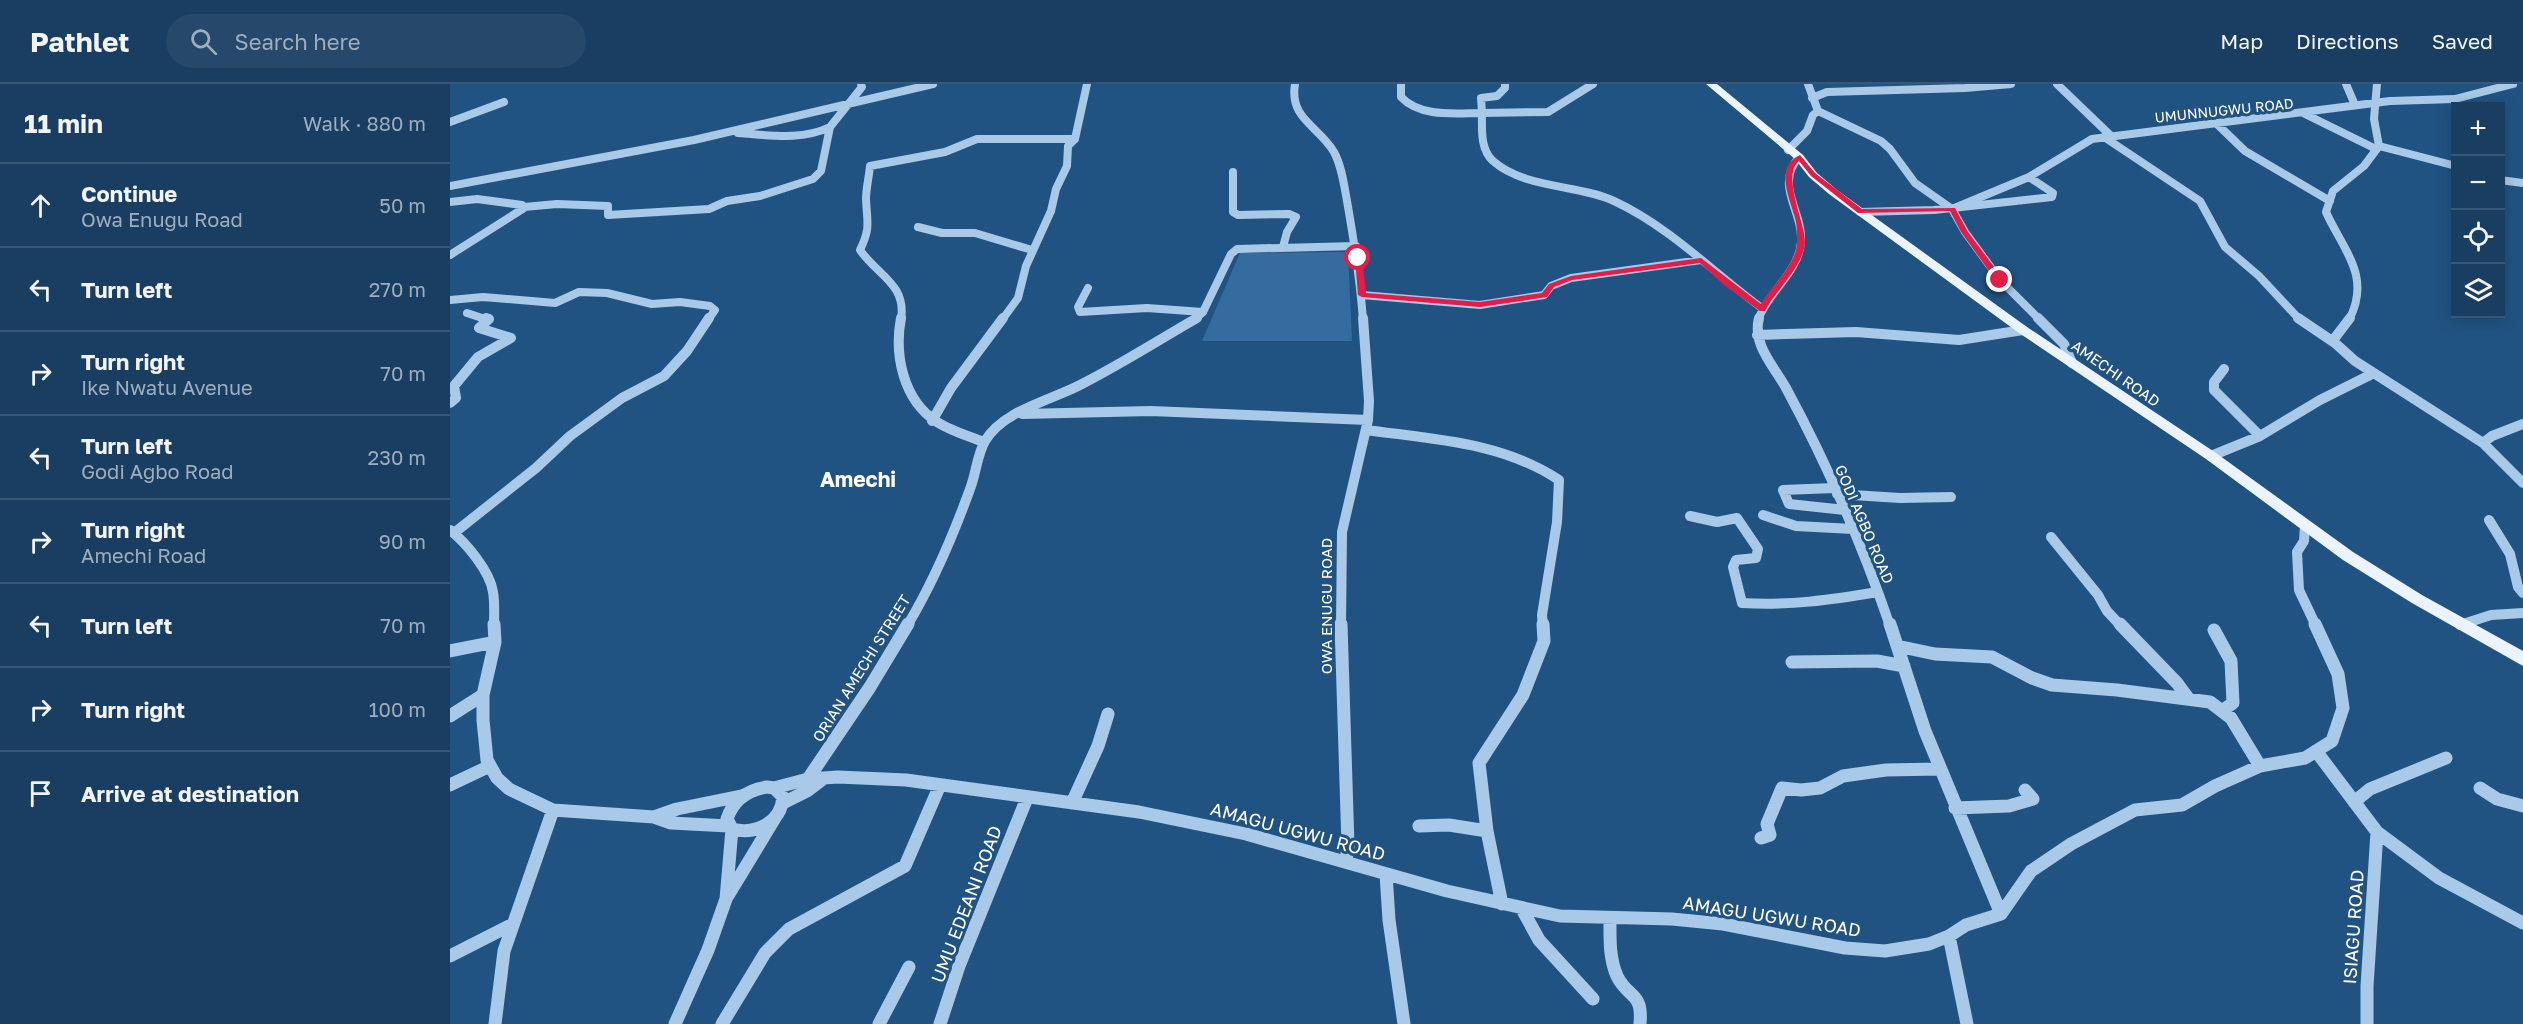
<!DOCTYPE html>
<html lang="en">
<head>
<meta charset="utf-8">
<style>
	:root { --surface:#193e62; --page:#26496b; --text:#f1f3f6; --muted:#9faebe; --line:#375777 }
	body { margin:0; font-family:"Golos Text",sans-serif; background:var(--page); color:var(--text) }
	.controls { position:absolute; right:18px; top:18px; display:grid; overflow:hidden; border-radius:0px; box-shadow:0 3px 15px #0003 }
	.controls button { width:54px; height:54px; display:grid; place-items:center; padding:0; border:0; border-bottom:2px solid var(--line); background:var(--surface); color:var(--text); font:30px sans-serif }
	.stop { position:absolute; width:18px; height:18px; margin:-14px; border:4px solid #e11d48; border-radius:50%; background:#fff }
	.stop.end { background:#e11d48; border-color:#fff; box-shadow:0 2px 6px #0008 }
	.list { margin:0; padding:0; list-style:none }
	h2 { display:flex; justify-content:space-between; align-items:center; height:78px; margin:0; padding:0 24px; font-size:26px }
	h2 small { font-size:20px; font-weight:400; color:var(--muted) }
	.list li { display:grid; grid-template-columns:39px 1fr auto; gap:18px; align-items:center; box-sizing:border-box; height:84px; padding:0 24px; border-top:2px solid var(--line) }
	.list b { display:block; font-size:22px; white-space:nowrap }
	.list p { margin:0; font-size:20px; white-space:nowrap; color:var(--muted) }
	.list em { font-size:20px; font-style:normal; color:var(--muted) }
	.icon { flex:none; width:33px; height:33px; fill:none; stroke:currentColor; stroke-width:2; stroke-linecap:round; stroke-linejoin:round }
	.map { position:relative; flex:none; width:2073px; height:940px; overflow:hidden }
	header { display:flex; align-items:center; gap:36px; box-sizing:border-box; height:84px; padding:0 30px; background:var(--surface); border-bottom:2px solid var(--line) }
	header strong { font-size:28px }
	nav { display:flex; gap:33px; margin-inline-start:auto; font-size:21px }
	.search { width:420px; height:54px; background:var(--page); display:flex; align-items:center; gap:15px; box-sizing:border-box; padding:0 21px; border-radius:33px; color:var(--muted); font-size:22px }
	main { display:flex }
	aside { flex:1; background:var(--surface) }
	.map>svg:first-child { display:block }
</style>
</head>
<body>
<header>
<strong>Pathlet</strong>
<div class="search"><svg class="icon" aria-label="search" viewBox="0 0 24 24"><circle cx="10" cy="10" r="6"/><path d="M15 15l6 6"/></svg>Search here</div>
<nav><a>Map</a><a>Directions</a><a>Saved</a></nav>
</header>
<main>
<aside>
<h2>11 min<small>Walk · 880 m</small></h2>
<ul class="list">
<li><svg class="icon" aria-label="ahead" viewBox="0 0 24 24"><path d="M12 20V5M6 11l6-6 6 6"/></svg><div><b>Continue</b><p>Owa Enugu Road</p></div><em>50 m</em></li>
<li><svg class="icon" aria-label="left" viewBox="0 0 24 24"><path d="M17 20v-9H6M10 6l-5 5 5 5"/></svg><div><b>Turn left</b></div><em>270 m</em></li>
<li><svg class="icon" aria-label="right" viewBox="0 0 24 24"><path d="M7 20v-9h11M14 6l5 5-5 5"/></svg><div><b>Turn right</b><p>Ike Nwatu Avenue</p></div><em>70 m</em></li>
<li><svg class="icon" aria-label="left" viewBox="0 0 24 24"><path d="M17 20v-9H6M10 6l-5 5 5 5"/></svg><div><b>Turn left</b><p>Godi Agbo Road</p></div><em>230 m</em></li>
<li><svg class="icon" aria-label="right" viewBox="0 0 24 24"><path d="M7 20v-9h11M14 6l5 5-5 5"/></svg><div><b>Turn right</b><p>Amechi Road</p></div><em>90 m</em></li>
<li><svg class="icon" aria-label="left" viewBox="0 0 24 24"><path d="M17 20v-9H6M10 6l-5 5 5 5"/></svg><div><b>Turn left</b></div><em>70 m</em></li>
<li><svg class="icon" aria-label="right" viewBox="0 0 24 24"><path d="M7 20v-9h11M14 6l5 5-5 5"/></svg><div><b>Turn right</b></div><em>100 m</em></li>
<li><svg class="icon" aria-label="arrive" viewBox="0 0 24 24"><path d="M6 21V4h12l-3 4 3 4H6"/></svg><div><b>Arrive at destination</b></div></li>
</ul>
</aside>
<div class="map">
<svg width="2073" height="940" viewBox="0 0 2073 940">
	<rect width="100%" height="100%" fill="#215382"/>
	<path fill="#356ca0" d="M898,168L902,257H752L790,169Z"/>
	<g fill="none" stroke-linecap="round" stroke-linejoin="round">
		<path stroke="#a8cae8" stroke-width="8" d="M845,0C839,35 869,42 884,68C892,83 894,101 897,117C904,157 910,195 913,236
			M951,0V13C971,34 1006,29 1032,29L1031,14L1047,12L1055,4V0
			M1143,0L1098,28L1032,29C1032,45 1030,65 1043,77C1075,105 1127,100 1164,117C1220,143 1264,189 1313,225
			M1607,0L1660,51
			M1896,0L1905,21
			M1927,0L1924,35L1929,62
			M1362,14L1377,8L1515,4L1561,0
			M1368,27L1431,57L1440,65L1465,99L1502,125L1515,148L1550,196L1590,236
			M1855,30L1926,65
			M0,38L54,18
			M1767,40L1795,67L1880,117
			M288,49C319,51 351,57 380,43
			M1654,53L1750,117L1775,163L1809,192L1850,236
			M1929,62L2006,82
			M1338,66L1357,47L1363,31L1368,27L1358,0
			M783,88V128L788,131L839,130L846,133L837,148L833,163
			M2050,96L2073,99
			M0,102L244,56L483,0
			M0,118L27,115L72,121L74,124L0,171
			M74,123L107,120L158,122V131L259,125L277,117L310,112L363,95L371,87L380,43L412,3L411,0
			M1502,125L1579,93L1642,55L1940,17L2005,15L2063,0
			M1410,128L1484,126L1602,113L1603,109L1579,93
			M468,143L492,149H525L582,166
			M638,204L628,223L630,228L697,224L753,228
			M912,211L1030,221L1094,211L1101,202L1121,194L1251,176
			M0,216L33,213L105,219L129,208L157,209L202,220L230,218L260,222L265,226L258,236
			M17,229L38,236
			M451,236C457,200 427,191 410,166C421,143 417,139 416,115C416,105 419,93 420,82L495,68L527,55H625
			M552,236L568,214L576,182L601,127L606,105L617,82L618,62L625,55L637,0
			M744,236L753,228L781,170L787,165L906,162
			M1308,236C1318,208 1349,188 1351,158C1353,126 1324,102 1349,73
			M1899,236C1922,192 1893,166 1876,128L1883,107L1914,82L1929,62"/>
		<path stroke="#a8cae8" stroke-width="10" d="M451,234C444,271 453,316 487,338C501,347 518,352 534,358
			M1309,234C1302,261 1324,282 1336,304C1377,380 1412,460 1440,542
			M1588,234L1614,260L1622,279
			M1848,234L1885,259L1905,277L2033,359L2073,399
			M1307,251L1406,248L1509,256L1573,246
			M1885,259L1884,255L1900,234
			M1774,285L1764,298V306L1810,352
			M0,319L6,314L4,302L28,273L61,254L29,244L39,235L36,234
			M572,330L701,327L918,336
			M482,337L501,304L553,234
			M916,346C982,355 1052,358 1109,396L1107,438L1092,531L1093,542
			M2033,359L2042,352L2073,340
			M1761,372L1810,352L1870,316L1924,289
			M1384,404L1333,406L1339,420L1395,426
			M1387,410L1450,414L1501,413
			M1313,431L1346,442L1403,445
			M1240,432L1267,438L1287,434L1308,465L1306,474L1286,476L1283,483L1292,519C1338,522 1381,516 1427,508
			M2039,436L2060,470L2068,503L2073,509
			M1855,442L1854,457L1847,468L1849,506L1866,542
			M0,446C16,459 40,487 43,508C45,519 44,531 44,542
			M4,449L86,384L120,352L172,314L214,292L237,267L259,234
			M1601,453L1648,511L1657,527L1671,542
			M2010,541L2041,531L2073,529
			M457,542C483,499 503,452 520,405C526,390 527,371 535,357C553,327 598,317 628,302C668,282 707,257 747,234
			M891,542L892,448L918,336L919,317L913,234"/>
		<path stroke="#a8cae8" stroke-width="13" d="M44,540L45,558L33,611V636L37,676L47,694L59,705L103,726L204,733L221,739L279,742
			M891,540L898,762L896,778
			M1440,540L1475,647L1551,830
			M1670,540L1727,599L1738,614
			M1764,546L1781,577L1783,619L1773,626
			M1447,562L1485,570L1542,573L1582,594L1602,601L1667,606L1760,618L1781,634L1810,682
			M0,567L45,558
			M1342,578L1427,577L1454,582
			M0,632L33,611
			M1866,667L1927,748L1989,794L2073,839
			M358,695L420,603L458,540
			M0,701L40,682
			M317,703L324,704L333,713C331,739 306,751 282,745L277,735C283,716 297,706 317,703Z
			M324,704L358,695L388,693L456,696L689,728L796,750L997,807L1110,832L1222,835L1273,840L1395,864L1435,867L1479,860L1499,852L1516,841L1551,830L1581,787L1621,760L1685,726L1732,721L1765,702L1810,682L1855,674L1882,657L1893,624L1888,590L1865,540
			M2030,704L2047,715L2073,722
			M1904,718L1920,705L1996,674
			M333,719L357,707L374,694
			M622,719L648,662L658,630
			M1505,724L1559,722L1583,715L1575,706
			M204,733L227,725L291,712
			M969,742L999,741L1037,747
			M1311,754L1320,751L1317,740L1332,704L1351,706L1370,704L1393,692L1436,686L1490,685
			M936,790L939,836L954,940
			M276,815L282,745
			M1052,820L1037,747L1029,679L1073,611L1094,557L1093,540
			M1072,825L1089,856L1143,915
			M1160,835C1160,854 1159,874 1167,892C1178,915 1193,907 1190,940
			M1499,852L1517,940
			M0,872L63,840
			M45,940L54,867L103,726
			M225,940L258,866L276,815L325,734
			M272,940L315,869L339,845L455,782L490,701
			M429,940L459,883
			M490,940L509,882L577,714
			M1917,940V902L1927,748"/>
		<path fill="#ebf3fe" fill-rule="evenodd" d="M1256,0H1267L1353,71L1367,89L1387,106L1577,243L1766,369L1903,468L1972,511L2073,567V582L1962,519L1893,476L1756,375L1569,249L1379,110L1359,93L1345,75Z"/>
	</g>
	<path fill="#e11d48" d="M1350,71L1365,89L1412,125L1505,124L1518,148L1554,196L1547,198L1511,148L1500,127L1408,129L1361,92L1349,77C1331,91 1355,138 1355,158C1354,182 1325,207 1315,227H1310L1274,201L1250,179L1122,196L1104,203L1097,213L1030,223L912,213L908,211L905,174L908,172L912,174L916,209L1030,218L1092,209L1099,200L1121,192L1251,174L1311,220C1321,202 1348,179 1347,157C1347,151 1347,144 1346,138C1342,118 1322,84 1350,71Z"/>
	<g text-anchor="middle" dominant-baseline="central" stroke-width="6" stroke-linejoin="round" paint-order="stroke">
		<g font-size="14" fill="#fff" stroke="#215382">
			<text transform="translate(1774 26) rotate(-6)">UMUNNUGWU ROAD</text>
		</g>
		<g font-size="15" fill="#fff" stroke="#215382">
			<text transform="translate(1666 289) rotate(35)">AMECHI ROAD</text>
			<text transform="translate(1415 440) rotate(67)">GODI AGBO ROAD</text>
			<text transform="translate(876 522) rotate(-90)">OWA ENUGU ROAD</text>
			<text transform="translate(411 584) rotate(-58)">ORIAN AMECHI STREET</text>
		</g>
		<g font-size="18" fill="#fff" stroke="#215382">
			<text transform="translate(848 747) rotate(15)">AMAGU UGWU ROAD</text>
			<text transform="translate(516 820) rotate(-69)">UMU EDEANI ROAD</text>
			<text transform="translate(1322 832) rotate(9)">AMAGU UGWU ROAD</text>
			<text transform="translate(1903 843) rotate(-86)">ISIAGU ROAD</text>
		</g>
		<g font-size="21" font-weight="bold" fill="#fff" stroke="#215382">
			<text x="408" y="395">Amechi</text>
		</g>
	</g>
</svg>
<div class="controls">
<button>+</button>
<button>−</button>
<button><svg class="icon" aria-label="locate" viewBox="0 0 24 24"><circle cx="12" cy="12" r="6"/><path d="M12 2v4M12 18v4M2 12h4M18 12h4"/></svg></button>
<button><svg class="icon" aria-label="layers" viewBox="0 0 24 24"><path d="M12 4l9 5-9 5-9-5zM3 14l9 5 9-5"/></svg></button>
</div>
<div class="stop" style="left:908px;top:174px"></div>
<div class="stop end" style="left:1550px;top:196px"></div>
</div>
</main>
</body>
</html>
